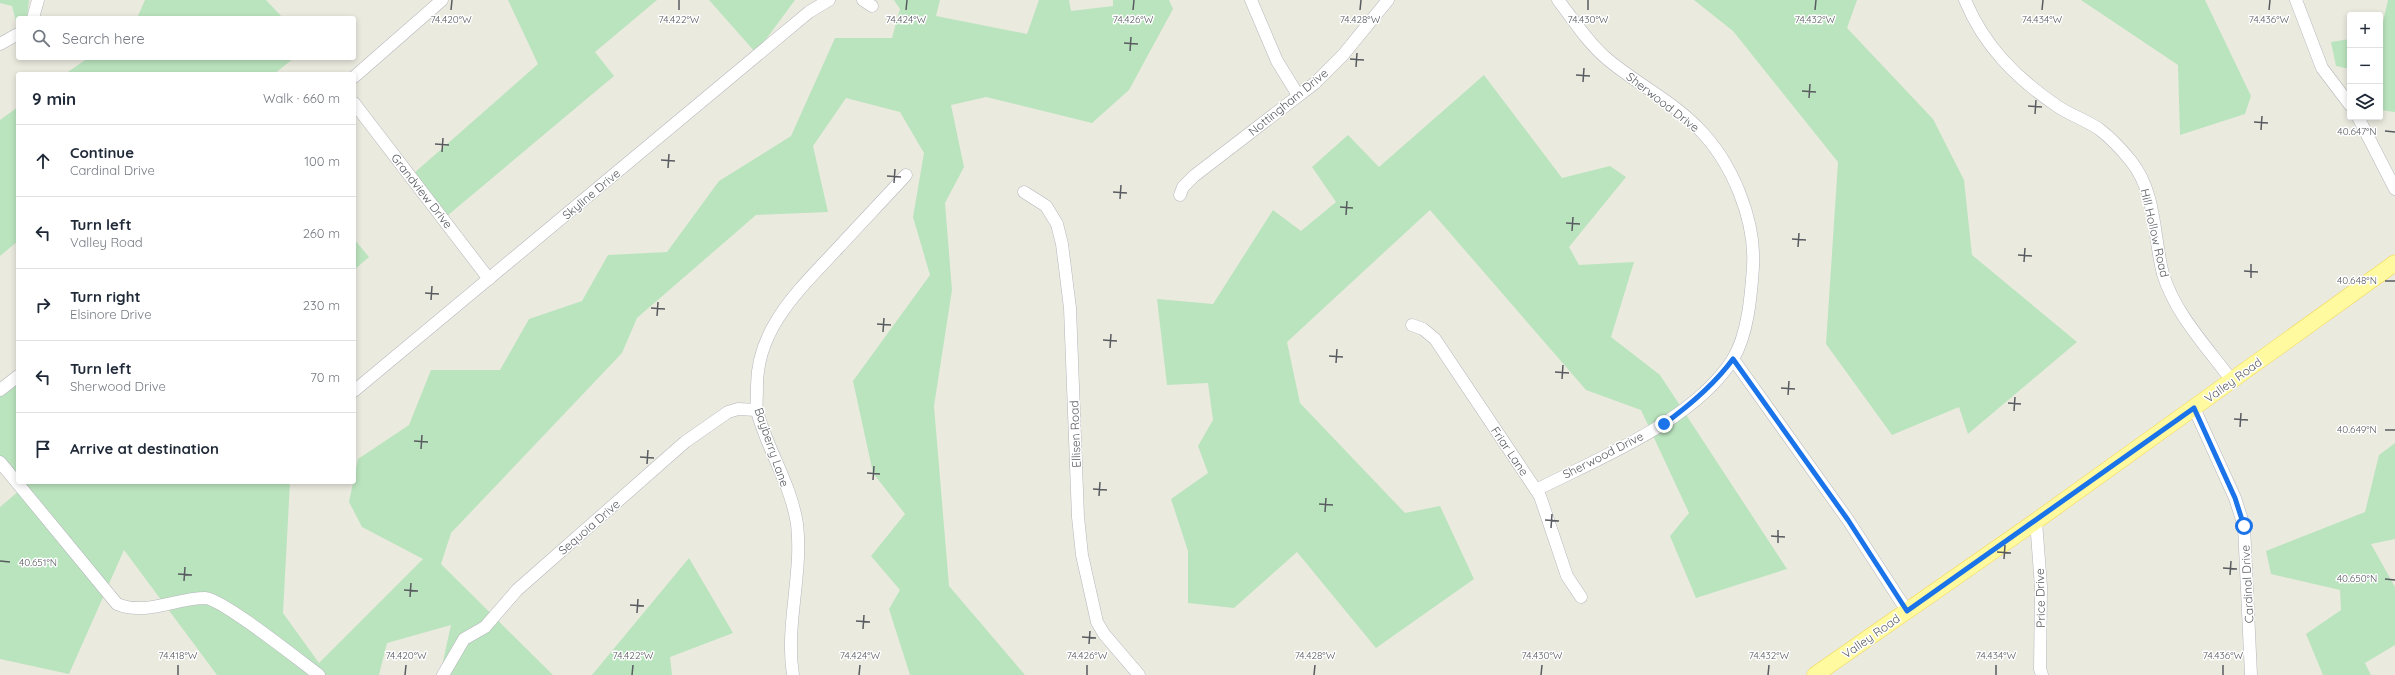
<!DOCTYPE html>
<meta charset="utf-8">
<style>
:root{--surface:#fff;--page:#f6f6f7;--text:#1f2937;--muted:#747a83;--line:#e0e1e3}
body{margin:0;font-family:Quicksand,sans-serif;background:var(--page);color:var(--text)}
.controls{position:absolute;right:12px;top:12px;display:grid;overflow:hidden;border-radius:4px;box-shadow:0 2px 6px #0003}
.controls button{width:36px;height:36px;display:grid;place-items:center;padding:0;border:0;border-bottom:1px solid var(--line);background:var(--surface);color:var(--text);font:20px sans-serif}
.stop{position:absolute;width:12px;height:12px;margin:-9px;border:3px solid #1a73e8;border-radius:50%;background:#fff}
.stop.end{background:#1a73e8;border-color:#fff;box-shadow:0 1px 4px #0008}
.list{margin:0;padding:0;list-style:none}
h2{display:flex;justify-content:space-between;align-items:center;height:52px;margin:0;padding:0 16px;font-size:17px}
h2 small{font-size:13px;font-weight:400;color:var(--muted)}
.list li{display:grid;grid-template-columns:26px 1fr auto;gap:12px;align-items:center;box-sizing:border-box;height:72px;padding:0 16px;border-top:1px solid var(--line)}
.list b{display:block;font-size:15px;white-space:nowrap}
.list p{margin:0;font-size:13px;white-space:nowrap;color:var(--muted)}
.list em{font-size:13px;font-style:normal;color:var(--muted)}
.icon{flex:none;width:22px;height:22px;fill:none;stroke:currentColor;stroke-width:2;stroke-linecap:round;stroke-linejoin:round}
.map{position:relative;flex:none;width:2395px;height:675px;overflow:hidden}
.search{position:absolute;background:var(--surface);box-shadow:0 2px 6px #0003;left:16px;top:16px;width:340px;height:44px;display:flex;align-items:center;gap:10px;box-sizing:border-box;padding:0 14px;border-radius:4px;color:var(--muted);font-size:15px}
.panel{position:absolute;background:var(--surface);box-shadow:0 2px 6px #0003;left:16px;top:72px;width:340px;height:412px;border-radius:4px}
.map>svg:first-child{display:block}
.green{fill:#bae4be}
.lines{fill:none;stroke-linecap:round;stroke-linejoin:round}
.minor-casing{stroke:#b5b6bc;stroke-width:13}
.major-casing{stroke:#f2d651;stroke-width:17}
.minor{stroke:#fff;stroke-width:12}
.major{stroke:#fffaa0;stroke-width:16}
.route{stroke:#1a73e8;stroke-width:5}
.ticks{fill:none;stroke:#585b60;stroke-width:1.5}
.labels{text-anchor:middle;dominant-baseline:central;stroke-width:3;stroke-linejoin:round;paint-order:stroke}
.street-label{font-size:12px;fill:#585b60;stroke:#fff}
.ticks-label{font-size:10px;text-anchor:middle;fill:#585b60;stroke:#fff;stroke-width:3;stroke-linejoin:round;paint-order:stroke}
</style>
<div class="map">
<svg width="2395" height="675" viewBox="0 0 2395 675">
<rect width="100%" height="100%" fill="#ebeadf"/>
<g class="green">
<path d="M0,0H29L27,18H18L17,25L12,6L0,3Z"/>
<path d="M145,0H266L283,18H137Z"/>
<path d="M508,0H657L595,52L614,76L447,216L413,174L538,64Z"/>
<path d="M709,0H795L756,53Z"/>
<path d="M894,0H940L936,16L1027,34L1039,0H1069L1071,11L1113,6V0H1169L1173,9L1129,90L1092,123L986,97L951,105L964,167L945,203L952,290L934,406L949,586L1025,675H910L889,609L900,590L871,556L905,514L873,473L853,381L930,275L913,217L924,153L900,112L846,98L813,146L828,212L756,215L637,318L622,353L451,533L441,564L553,675H440L451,625L387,643L379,675H217L124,550L69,674L0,659V507L20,490L0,458V386L18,371V482H290L283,613L319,663L423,559L362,527L349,502L358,459L409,425L431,370H500L529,319L582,301L608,255L667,252L719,181L791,136L835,38H892L900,9Z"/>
<path d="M1694,0H1857L1847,28L1933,119L1964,180L1972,255L2077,342L1968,434L1959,407L1892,435L1826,344L1838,162L1733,31Z"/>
<path d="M2081,0H2205L2251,96L2245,114L2180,135L2178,65Z"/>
<path d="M2388,0H2395V112L2380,110V35Z"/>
<path d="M2350,39V69L2336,66L2331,42Z"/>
<path d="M88,58H294L274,74H65Z"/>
<path d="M1484,75L1562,178L1610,166L1626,177L1569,247L1579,265L1634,262L1611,337L1660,375L1787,569L1696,598L1670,536L1689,513L1641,410L1586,390L1430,210L1287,342L1300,403L1405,513L1440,506L1474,579L1376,648L1297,552L1234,608L1188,603V551L1171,499L1208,473L1198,446L1213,420L1208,383L1167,385L1157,299L1213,304L1273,210L1301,231L1336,202L1312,167L1348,135L1379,167Z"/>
<path d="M18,107V241L0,256V120Z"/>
<path d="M354,239L369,257L354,270Z"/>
<path d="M2395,443V539L2371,544L2395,587V645L2365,663L2371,675H2323L2306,634L2341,610L2340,590L2271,574L2266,551L2365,512L2379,455Z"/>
<path d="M689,558L733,633L670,657L672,675H592Z"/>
</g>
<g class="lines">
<defs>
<g id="minor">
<path d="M863,0L872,6"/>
<path d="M1251,0L1277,61L1298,95"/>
<path d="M1965,0C1984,46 2016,78 2057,106C2070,115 2086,120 2099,129C2111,138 2122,150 2131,161C2157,194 2153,236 2163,274C2175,314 2208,348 2232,381"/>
<path d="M2296,0L2322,68L2350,105"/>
<path d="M33,18L38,0"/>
<path d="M0,44L18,34"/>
<path d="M354,77L442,0"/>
<path d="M354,103L489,279"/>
<path d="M2358,117L2395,189"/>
<path d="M1024,192L1046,206L1057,224L1062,244L1070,308L1078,517L1082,555L1097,622L1104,634L1139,675"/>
<path d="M1180,195L1183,187L1194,176L1315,83L1343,55L1388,0"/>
<path d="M1412,325L1423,329L1435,339L1540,496L1567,576L1581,597"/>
<path d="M1733,359L1848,520L1907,611"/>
<path d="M0,390L18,376"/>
<path d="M354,391L809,12L829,0"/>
<path d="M2194,408L2235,498L2244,526L2251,675"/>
<path d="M0,462L117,604C145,616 176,598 205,598C223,599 300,661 319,675"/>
<path d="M1536,490C1599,458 1694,421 1733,359C1748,334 1751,296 1753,267C1756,220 1732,162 1698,128C1671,100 1635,83 1606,58C1587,42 1573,19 1558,0"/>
<path d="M2036,521L2041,587L2040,669L2042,675"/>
<path d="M443,675L464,639L485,627L517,590L685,442L728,412L738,409L757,410"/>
<path d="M793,675C785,625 803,574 797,524C791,484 767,449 757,411C756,404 757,396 757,390C755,329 800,289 838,248C861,223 884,199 906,175"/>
</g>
<path id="major" d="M1815,675L2036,521L2395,263"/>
</defs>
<use href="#minor" class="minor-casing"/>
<use href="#major" class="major-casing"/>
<use href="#minor" class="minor"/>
<use href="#major" class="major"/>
</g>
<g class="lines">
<path class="route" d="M1664,424C1690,405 1714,385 1733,359L1848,520L1907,611L2194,408L2235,498L2244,526"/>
</g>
<path class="ticks" d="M451,10L452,0M679,10V0M906,10L907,0M1133,10L1134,0M1360,10L1361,0M1588,10V0M1815,10L1816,0M2042,10L2043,0M2269,10L2270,0M1124,43L1138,44M1130,51L1131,37M1350,59L1364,60M1356,67L1357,53M1576,75L1590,76M1583,82L1584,68M1802,91L1816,92M1809,98L1810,84M2028,106L2042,107M2035,114L2036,100M2254,122L2268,123M2261,130L2262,116M2385,131L2395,132M435,144L449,145M442,152L443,138M661,160L675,161M668,168L669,154M887,176L901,177M894,183L895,169M1113,192L1127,193M1120,199L1121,185M1340,207L1353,208M1346,215L1347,201M1566,223L1580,224M1572,231L1573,217M1792,239L1806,240M1798,247L1799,233M2018,255L2032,256M2024,262L2025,248M2244,271L2258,272M2251,278V264M2385,281H2395M425,293L439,294M431,300L432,286M651,308L665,309M657,316L658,302M877,324L891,325M883,332L884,318M1103,340L1117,341M1110,348L1111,334M1329,356L1343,357M1336,363L1337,349M1555,372L1569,373M1562,379L1563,365M1781,388L1795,389M1788,395L1789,381M2008,403L2021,404M2014,411L2015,397M2234,419L2248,420M2240,427L2241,413M2385,430H2395M414,441L428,442M421,449L422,435M640,457L654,458M647,464L648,450M867,473L880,474M873,480L874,466M1093,489L1107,490M1099,496L1100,482M1319,504L1333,505M1325,512L1326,498M1545,520L1559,521M1551,528L1552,514M1771,536L1785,537M1778,543V530M1997,552L2011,553M2004,559L2005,545M0,561L10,562M2223,568L2237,569M178,574L192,575M2230,575L2231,561M2385,579L2395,580M184,581L185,567M404,590L418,591M410,597L411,583M630,605L644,606M637,613L638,599M856,621L870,622M863,629L864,615M1082,637L1096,638M1089,644L1090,631M178,675V665M405,675L406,665M632,675L633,665M859,675L860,665M1087,675V665M1314,675L1315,665M1541,675L1542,665M1768,675L1769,665M1996,675V665M2223,675V665"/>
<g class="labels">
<g class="street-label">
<text transform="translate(1288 102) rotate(-39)">Nottingham Drive</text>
<text transform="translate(1663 102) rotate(38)">Sherwood Drive</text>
<text transform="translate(422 191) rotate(52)">Grandview Drive</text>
<text transform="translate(591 194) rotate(-40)">Skyline Drive</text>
<text transform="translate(2155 233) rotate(77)">Hill Hollow Road</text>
<text transform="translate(2233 380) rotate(-36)">Valley Road</text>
<text transform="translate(1075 434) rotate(-92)">Ellisen Road</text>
<text transform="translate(772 447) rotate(71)">Bayberry Lane</text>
<text transform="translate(1510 451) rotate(56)">Friar Lane</text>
<text transform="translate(1603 455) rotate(-27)">Sherwood Drive</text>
<text transform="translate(589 527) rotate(-41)">Sequoia Drive</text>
<text transform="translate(2247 584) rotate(-93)">Cardinal Drive</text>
<text transform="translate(2040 598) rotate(-91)">Price Drive</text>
<text transform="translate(1871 636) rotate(-35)">Valley Road</text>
</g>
</g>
<g class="ticks-label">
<text x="1133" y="23">74.426°W</text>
<text x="1815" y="23">74.432°W</text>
<text x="2042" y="23">74.434°W</text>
<text x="2269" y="23">74.436°W</text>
<text x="451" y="23">74.420°W</text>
<text x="679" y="23">74.422°W</text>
<text x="906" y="23">74.424°W</text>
<text x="1360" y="23">74.428°W</text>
<text x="1588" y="23">74.430°W</text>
<text x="2357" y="135">40.647°N</text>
<text x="2357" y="284">40.648°N</text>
<text x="2357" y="433">40.649°N</text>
<text x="38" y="566">40.651°N</text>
<text x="2357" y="582">40.650°N</text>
<text x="178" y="659">74.418°W</text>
<text x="406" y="659">74.420°W</text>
<text x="633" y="659">74.422°W</text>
<text x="860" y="659">74.424°W</text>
<text x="1087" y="659">74.426°W</text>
<text x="1315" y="659">74.428°W</text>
<text x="1542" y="659">74.430°W</text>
<text x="1769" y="659">74.432°W</text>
<text x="1996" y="659">74.434°W</text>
<text x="2223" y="659">74.436°W</text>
</g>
</svg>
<div class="controls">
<button>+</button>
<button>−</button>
<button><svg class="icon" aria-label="layers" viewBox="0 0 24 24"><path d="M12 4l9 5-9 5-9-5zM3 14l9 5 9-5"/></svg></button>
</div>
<div class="stop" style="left:2244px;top:526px"></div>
<div class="stop end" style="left:1664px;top:424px"></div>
<div class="search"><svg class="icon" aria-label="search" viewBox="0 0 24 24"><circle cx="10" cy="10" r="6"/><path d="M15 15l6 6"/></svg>Search here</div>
<section class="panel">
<h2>9 min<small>Walk · 660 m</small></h2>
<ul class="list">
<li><svg class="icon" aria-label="ahead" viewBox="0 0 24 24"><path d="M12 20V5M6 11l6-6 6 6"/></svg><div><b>Continue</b><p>Cardinal Drive</p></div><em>100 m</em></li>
<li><svg class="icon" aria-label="left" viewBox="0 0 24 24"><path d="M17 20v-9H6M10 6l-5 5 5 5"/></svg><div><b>Turn left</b><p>Valley Road</p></div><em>260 m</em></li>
<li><svg class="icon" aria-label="right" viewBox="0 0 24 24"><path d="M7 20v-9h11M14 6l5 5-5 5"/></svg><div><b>Turn right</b><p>Elsinore Drive</p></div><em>230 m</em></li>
<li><svg class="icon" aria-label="left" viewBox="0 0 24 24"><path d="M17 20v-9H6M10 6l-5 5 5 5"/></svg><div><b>Turn left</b><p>Sherwood Drive</p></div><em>70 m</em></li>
<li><svg class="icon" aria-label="arrive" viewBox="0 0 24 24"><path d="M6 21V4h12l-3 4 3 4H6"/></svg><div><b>Arrive at destination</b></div></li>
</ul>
</section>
</div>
